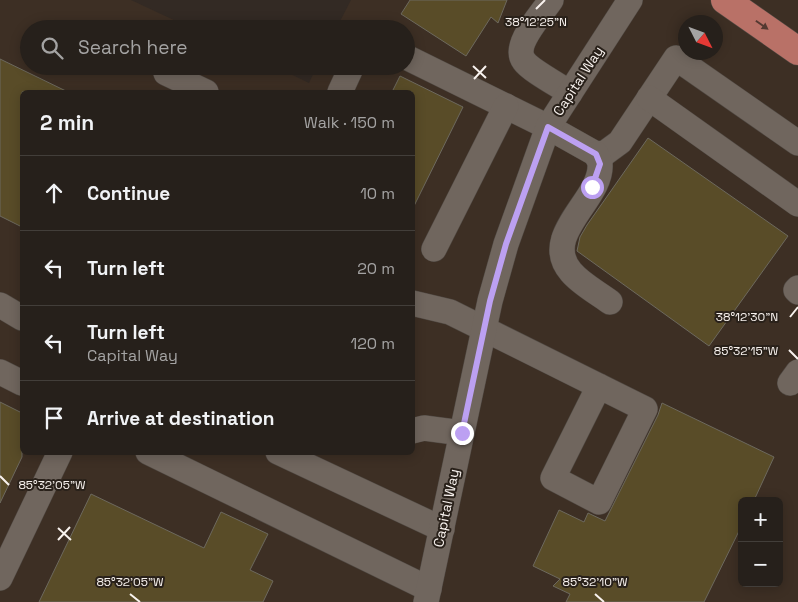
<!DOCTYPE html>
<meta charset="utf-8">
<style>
:root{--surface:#26201b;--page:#2e2824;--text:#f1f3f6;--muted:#a4a3a3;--line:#423e3a}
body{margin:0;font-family:"Space Grotesk",sans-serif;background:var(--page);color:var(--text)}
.controls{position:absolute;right:15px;bottom:15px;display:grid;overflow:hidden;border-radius:8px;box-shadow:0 2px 12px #0003}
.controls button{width:45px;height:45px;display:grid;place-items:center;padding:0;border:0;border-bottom:1px solid var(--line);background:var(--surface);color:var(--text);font:25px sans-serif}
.compass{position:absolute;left:678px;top:15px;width:45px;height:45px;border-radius:50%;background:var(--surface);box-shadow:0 2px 12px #0003;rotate:132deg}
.stop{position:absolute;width:15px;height:15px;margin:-11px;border:4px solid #bca0f2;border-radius:50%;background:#fff}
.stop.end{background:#bca0f2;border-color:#fff;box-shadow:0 1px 5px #0008}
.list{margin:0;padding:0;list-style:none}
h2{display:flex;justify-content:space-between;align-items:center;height:65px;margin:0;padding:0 20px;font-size:21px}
h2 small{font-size:16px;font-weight:400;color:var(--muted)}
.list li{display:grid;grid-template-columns:32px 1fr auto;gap:15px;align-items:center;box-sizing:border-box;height:75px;padding:0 20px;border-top:1px solid var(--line)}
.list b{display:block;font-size:19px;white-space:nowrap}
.list p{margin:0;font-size:16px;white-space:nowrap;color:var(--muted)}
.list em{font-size:16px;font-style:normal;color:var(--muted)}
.icon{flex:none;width:28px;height:28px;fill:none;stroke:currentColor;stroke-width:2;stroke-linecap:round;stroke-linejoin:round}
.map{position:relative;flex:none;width:798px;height:602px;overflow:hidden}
.search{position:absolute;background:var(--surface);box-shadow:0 2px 12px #0003;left:20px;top:20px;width:395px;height:55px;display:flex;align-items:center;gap:12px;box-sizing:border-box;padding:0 18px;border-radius:28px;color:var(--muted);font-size:19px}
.panel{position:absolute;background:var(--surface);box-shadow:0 2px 12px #0003;left:20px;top:90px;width:395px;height:365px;border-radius:8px}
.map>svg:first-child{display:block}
.built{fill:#3d2f24;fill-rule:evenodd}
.building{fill:#594c28;stroke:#6d695e}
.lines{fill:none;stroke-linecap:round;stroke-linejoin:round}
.minor-casing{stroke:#504943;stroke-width:26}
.major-casing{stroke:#504943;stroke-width:29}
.minor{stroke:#70665e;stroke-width:25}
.major{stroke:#b97167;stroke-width:28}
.oneway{fill:#543931}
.route{stroke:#bca0f2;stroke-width:6}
.ticks{fill:none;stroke:#f8f2ee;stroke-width:2}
.labels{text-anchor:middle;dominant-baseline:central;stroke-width:4;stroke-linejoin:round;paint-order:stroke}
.street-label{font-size:14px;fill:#f8f2ee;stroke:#29211a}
.ticks-label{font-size:12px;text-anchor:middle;fill:#f8f2ee;stroke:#29211a;stroke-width:4;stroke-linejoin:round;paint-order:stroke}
</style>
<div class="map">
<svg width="798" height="602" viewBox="0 0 798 602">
<rect width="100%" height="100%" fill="#332a24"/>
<path class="built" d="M0,0H131L193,29H29V66H274L309,83L317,66H406V29H336L351,0H798V602H0ZM686,22H716V52H686ZM22,92H412V452H22ZM742,501H779V583H742Z"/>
<g class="building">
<path d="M410,0H507L498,23L491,17L466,56L401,14Z"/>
<path d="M0,59L68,92H22V227L0,216Z"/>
<path d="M400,76L463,107L412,210V92H392Z"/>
<path d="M648,138L788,236L709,346L577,251L580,237L587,225Z"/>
<path d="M0,402L22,413V457L0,503Z"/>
<path d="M662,403L774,457L756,496L753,501H742V525L704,602H566L570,594L553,586L560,579L533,566L559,510L584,522L588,513L605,521L658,415Z"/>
<path d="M91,494L204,548L221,512L268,534L250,570L273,581L263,602H39Z"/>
</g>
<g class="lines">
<defs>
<g id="minor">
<path d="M551,0C542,14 512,45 524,61C530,70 560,86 570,93"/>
<path d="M406,57L548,127L596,154L605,153L620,142L676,58L798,143"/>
<path d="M166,73L206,92"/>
<path d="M340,92L352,66"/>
<path d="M649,98L798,204"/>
<path d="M596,154C597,157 600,161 600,164C603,199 539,235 571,272C581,284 598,293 610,302"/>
<path d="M434,249L506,106"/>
<path d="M798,288L796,290L798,292"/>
<path d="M412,303L450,312L645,409L599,502L553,478L599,386"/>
<path d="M0,305L22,318"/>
<path d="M0,372L22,383"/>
<path d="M790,383L798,372"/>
<path d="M412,431L424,428L462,433"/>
<path d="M148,452L429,589"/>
<path d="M278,452L442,529"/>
<path d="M0,578L60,452"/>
<path d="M426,602L490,301L506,244L548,127L630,0"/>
</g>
<path id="major" d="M725,0L798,51"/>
</defs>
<use href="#minor" class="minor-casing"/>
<use href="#major" class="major-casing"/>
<use href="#minor" class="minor"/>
<use href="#major" class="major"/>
</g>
<defs><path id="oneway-solid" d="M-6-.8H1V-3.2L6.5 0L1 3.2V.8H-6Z" transform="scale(1.25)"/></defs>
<use class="oneway" href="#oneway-solid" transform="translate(762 25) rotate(35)"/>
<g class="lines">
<path class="route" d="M462,433L490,301L506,244L548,127L596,154L600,164L592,187"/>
</g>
<path class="ticks" d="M536,9L545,0M473,66L486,78M474,79L486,66M790,317L798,307M789,350L798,359M0,476L9,485M58,528L71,540M58,540L70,527M130,594L140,602M595,594L604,602"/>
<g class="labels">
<g class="street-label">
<text transform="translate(578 81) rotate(-57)">Capital Way</text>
<text transform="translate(446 508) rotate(-78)">Capital Way</text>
</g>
</g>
<g class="ticks-label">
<text x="536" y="26">38°12'25"N</text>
<text x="747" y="321">38°12'30"N</text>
<text x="746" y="355">85°32'15"W</text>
<text x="52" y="489">85°32'05"W</text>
<text x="130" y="586">85°32'05"W</text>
<text x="595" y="586">85°32'10"W</text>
</g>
</svg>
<div class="controls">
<button>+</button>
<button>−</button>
</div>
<svg class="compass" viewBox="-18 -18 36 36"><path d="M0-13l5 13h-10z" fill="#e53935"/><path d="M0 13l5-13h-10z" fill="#a4a3a3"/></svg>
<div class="stop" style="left:592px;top:187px"></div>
<div class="stop end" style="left:462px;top:433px"></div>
<div class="search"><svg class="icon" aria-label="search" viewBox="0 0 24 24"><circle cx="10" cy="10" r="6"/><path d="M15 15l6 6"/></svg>Search here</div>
<section class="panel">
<h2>2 min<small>Walk · 150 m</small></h2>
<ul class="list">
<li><svg class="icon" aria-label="ahead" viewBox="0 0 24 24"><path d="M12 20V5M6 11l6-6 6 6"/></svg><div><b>Continue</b></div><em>10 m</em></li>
<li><svg class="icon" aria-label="left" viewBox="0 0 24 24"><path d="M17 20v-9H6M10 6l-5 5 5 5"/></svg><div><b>Turn left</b></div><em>20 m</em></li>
<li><svg class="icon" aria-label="left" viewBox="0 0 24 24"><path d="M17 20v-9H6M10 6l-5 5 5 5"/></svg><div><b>Turn left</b><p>Capital Way</p></div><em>120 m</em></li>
<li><svg class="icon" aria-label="arrive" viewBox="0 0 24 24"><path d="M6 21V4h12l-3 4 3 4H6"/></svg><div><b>Arrive at destination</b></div></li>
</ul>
</section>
</div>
